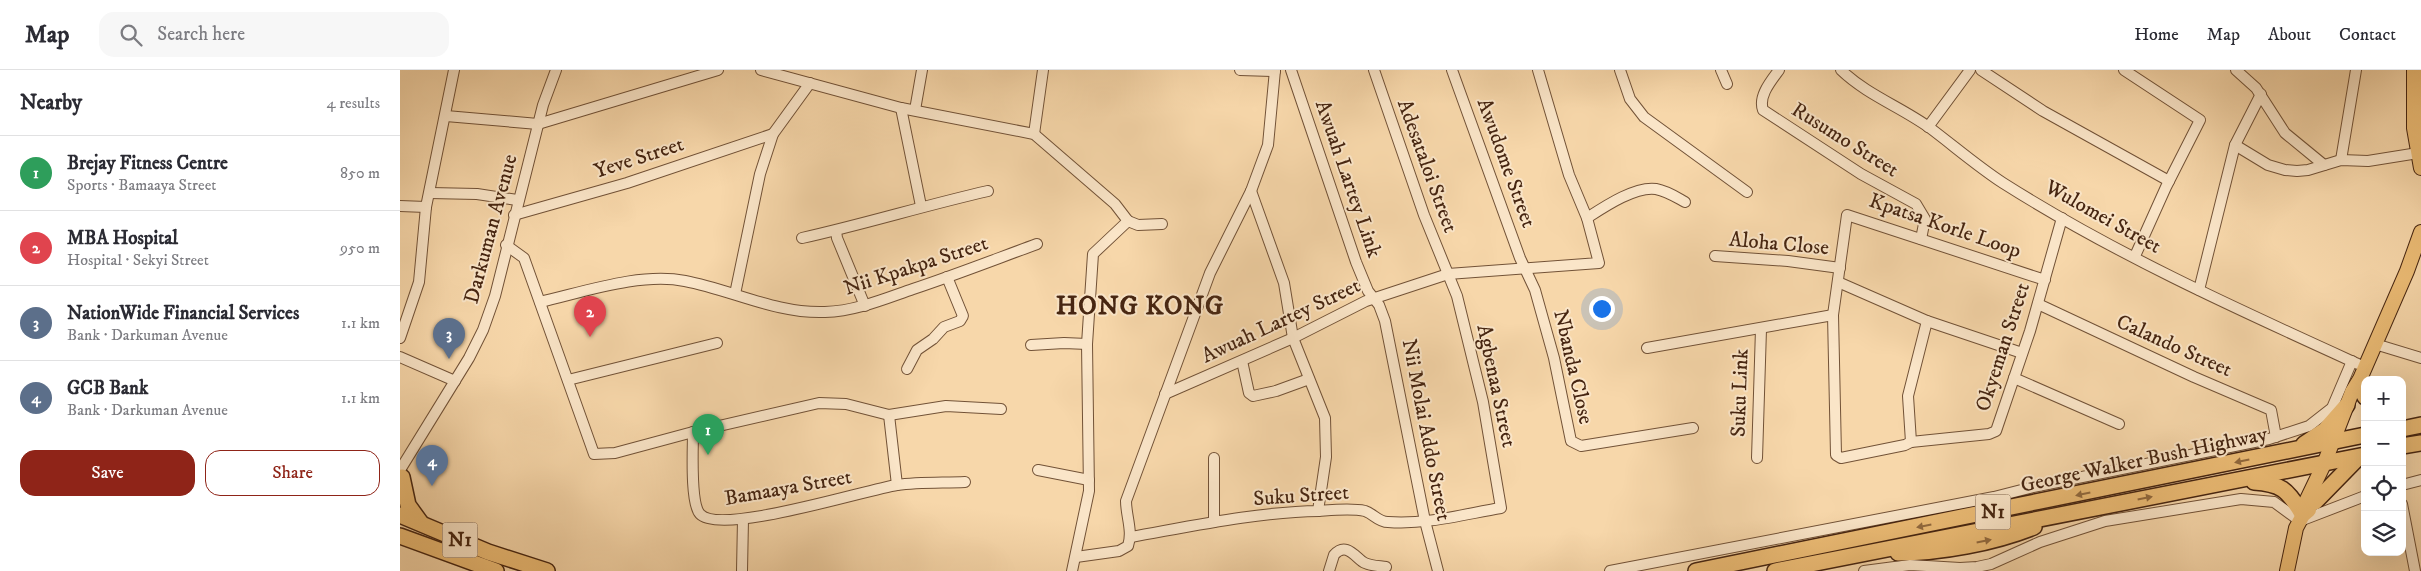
<!DOCTYPE html>
<meta charset="utf-8">
<style>
:root{--surface:#fff;--page:#f7f7f7;--text:#2b2b33;--muted:#7c7c81;--line:#e1e1e2;--accent:#8f2418}
body{margin:0;font-family:"IM FELL DW Pica",serif;background:var(--page);color:var(--text)}
.controls{position:absolute;right:15px;bottom:15px;display:grid;overflow:hidden;border-radius:10px;box-shadow:0 5px 20px #0002}
.controls button{width:45px;height:45px;display:grid;place-items:center;padding:0;border:0;border-bottom:1px solid var(--line);background:var(--surface);color:var(--text);font:25px sans-serif}
.you{position:absolute;left:1201px;top:238px;width:18px;height:18px;margin:-12px;border:4px solid #fff;border-radius:50%;background:#1a73e8;box-shadow:0 0 0 8px #1a73e833}
.badge{display:grid;place-items:center;width:32px;height:32px;border-radius:50%;background:var(--accent);color:#fff;font-size:16px;font-weight:700}
.pin{position:absolute;translate:-50% -41px;filter:drop-shadow(0 1px 2px #0008)}
.pin::after{content:'';position:absolute;top:26px;width:18px;height:15px;background:inherit;clip-path:polygon(0 0,100% 0,50% 100%)}
.list{margin:0;padding:0;list-style:none}
h2{display:flex;justify-content:space-between;align-items:center;height:65px;margin:0;padding:0 20px;font-size:21px}
h2 small{font-size:16px;font-weight:400;color:var(--muted)}
.list li{display:grid;grid-template-columns:32px 1fr auto;gap:15px;align-items:center;box-sizing:border-box;height:75px;padding:0 20px;border-top:1px solid var(--line)}
.list b{display:block;font-size:19px;white-space:nowrap}
.list p{margin:0;font-size:16px;white-space:nowrap;color:var(--muted)}
.list em{font-size:16px;font-style:normal;color:var(--muted)}
.actions{display:flex;gap:10px;padding:15px 20px}
.actions a{flex:1;padding:11px 0;border:1px solid var(--accent);border-radius:15px;text-align:center;font-size:18px;color:var(--accent)}
.actions .main{background:var(--accent);color:#fff}
.icon{flex:none;width:28px;height:28px;fill:none;stroke:currentColor;stroke-width:2;stroke-linecap:round;stroke-linejoin:round}
.map{position:relative;flex:none;width:2021px;height:501px;overflow:hidden}
header{display:flex;align-items:center;gap:30px;box-sizing:border-box;height:70px;padding:0 25px;background:var(--surface);border-bottom:1px solid var(--line)}
header strong{font-size:24px}
nav{display:flex;gap:28px;margin-inline-start:auto;font-size:18px}
.search{width:350px;height:45px;background:var(--page);display:flex;align-items:center;gap:12px;box-sizing:border-box;padding:0 18px;border-radius:15px;color:var(--muted);font-size:19px}
main{display:flex}
aside{flex:1;background:var(--surface)}
.map>svg:first-child{display:block}
.lines{fill:none;stroke-linecap:round;stroke-linejoin:round}
.minor-casing{stroke:#725237;stroke-width:12}
.major-casing{stroke:#462511;stroke-width:16}
.highway-casing{stroke:#462511;stroke-width:18}
.minor{stroke:#fae5c8;stroke-width:10}
.major{stroke:#ecbc75;stroke-width:14}
.highway{stroke:#ecbc75;stroke-width:15}
.oneway{fill:#91693e}
.labels{text-anchor:middle;dominant-baseline:central;stroke-width:4;stroke-linejoin:round;paint-order:stroke}
.shield{fill:#fae5c8;stroke:#7c5f48;stroke-width:1}
.shield-label{font-size:20px;font-weight:bold;fill:#462511}
.street-label{font-size:21px;fill:#462511;stroke:#fae5c8}
.district-label{font-size:26px;font-weight:bold;letter-spacing:1px;fill:#462511;stroke:#fae5c8}
</style>
<header>
<strong>Map</strong>
<div class="search"><svg class="icon" aria-label="search" viewBox="0 0 24 24"><circle cx="10" cy="10" r="6"/><path d="M15 15l6 6"/></svg>Search here</div>
<nav><a>Home</a><a>Map</a><a>About</a><a>Contact</a></nav>
</header>
<main>
<aside>
<h2>Nearby<small>4 results</small></h2>
<ul class="list">
<li><span class="badge" style="background:#2e9e5b">1</span><div><b>Brejay Fitness Centre</b><p>Sports · Bamaaya Street</p></div><em>850 m</em></li>
<li><span class="badge" style="background:#e0444e">2</span><div><b>MBA Hospital</b><p>Hospital · Sekyi Street</p></div><em>950 m</em></li>
<li><span class="badge" style="background:#5c6f8a">3</span><div><b>NationWide Financial Services</b><p>Bank · Darkuman Avenue</p></div><em>1.1 km</em></li>
<li><span class="badge" style="background:#5c6f8a">4</span><div><b>GCB Bank</b><p>Bank · Darkuman Avenue</p></div><em>1.1 km</em></li>
</ul>
<div class="actions"><a class="main">Save</a><a>Share</a></div>
</aside>
<div class="map">
<svg width="2021" height="501" viewBox="0 0 2021 501">
<rect width="100%" height="100%" fill="#f7d7aa"/>
<filter id="stains"><feTurbulence type="fractalNoise" baseFrequency=".004" numOctaves="4"/><feColorMatrix values="0 0 0 0 .2 0 0 0 0 .09 0 0 0 0 .02 0 0 0 .5 -.17"/></filter>
<radialGradient id="worn" r=".72"><stop offset=".6" stop-color="#630" stop-opacity="0"/><stop offset="1" stop-color="#630" stop-opacity=".3"/></radialGradient>
<g class="lines">
<defs>
<g id="minor">
<path d="M361,0L501,38L634,64L715,134L728,151"/>
<path d="M840,0L875,1"/>
<path d="M891,0L956,192L968,221L979,235L985,251L1025,451L1038,501"/>
<path d="M1052,0L1120,188L1135,220L1154,288L1171,371L1181,376L1293,358"/>
<path d="M1220,0L1230,29L1244,47L1347,122"/>
<path d="M1321,0L1327,14"/>
<path d="M1379,0C1371,11 1358,26 1363,40L1461,104L1516,134L1525,149L1521,169"/>
<path d="M1441,0C1467,25 1501,37 1530,58C1554,76 1577,96 1603,113C1715,184 1837,239 1958,294"/>
<path d="M1581,0L1643,41L1769,111"/>
<path d="M1724,0L1800,50L1766,117L1735,186"/>
<path d="M1836,0L1856,18L1885,63L1924,95"/>
<path d="M501,38L521,136"/>
<path d="M515,40L522,0"/>
<path d="M46,46L138,54L318,0"/>
<path d="M1528,57L1570,0"/>
<path d="M634,64L643,0"/>
<path d="M1835,75L1868,95L1885,100L1897,101L1908,100L1941,90L1968,91L2018,83"/>
<path d="M1941,90L1956,0"/>
<path d="M851,121L884,213L893,268L925,348L926,387L918,441"/>
<path d="M30,123L77,124L117,130"/>
<path d="M0,136L26,137"/>
<path d="M114,145L227,113L373,64"/>
<path d="M1187,148C1204,137 1235,116 1256,119C1267,121 1276,127 1285,132"/>
<path d="M728,151L738,155L762,154"/>
<path d="M436,161L437,168L465,236"/>
<path d="M402,168C465,154 526,135 588,121"/>
<path d="M106,175L124,188L194,384L215,383L293,362L419,333L446,334L489,345L546,336L601,339"/>
<path d="M1315,186L1388,191L1440,198"/>
<path d="M1645,210L1447,145L1433,245L1436,385L1441,388L1505,375L1511,372L1589,364L1596,361L1630,261L1662,148"/>
<path d="M1438,212L1527,251L1622,283"/>
<path d="M1799,220L1835,75L1861,24"/>
<path d="M335,224L360,104L373,64L410,13"/>
<path d="M140,232C184,222 241,202 285,211C332,220 377,244 425,242C456,241 484,229 513,219C555,205 596,189 637,174"/>
<path d="M1638,234L1794,307L1871,340L1876,367"/>
<path d="M0,268L19,212L26,137L54,0"/>
<path d="M1975,274L2021,288"/>
<path d="M631,275L664,273L687,274"/>
<path d="M1247,278L1433,245"/>
<path d="M0,287L55,311"/>
<path d="M842,291L849,323L853,326L876,321L909,309"/>
<path d="M507,299L517,280L533,269L544,257L560,251L563,246L547,207"/>
<path d="M1614,308L1719,354"/>
<path d="M168,310L317,273"/>
<path d="M765,324L893,268L966,231L1048,204L1199,193L1187,148L1169,105L1138,0"/>
<path d="M489,345L497,415"/>
<path d="M293,362C293,378 290,433 300,444C320,466 465,420 497,415C519,412 543,413 565,412"/>
<path d="M1511,372L1508,326L1527,251"/>
<path d="M814,388V452"/>
<path d="M1357,388L1361,259"/>
<path d="M0,400L69,288L83,260L95,226L143,35L156,0"/>
<path d="M638,400L689,410"/>
<path d="M2002,415L2021,410"/>
<path d="M2002,434L2015,501"/>
<path d="M731,467C793,456 856,442 919,441C933,440 951,438 965,441C974,444 978,452 988,452C1026,455 1065,444 1101,438L1083,332L1057,226L1024,145L974,0"/>
<path d="M676,487L719,481L728,476C733,461 726,446 726,431L810,203L851,121L868,75L875,0"/>
<path d="M342,501L343,449"/>
<path d="M672,501L689,421L687,274L693,184L728,151"/>
<path d="M929,501L934,485C947,470 957,490 965,493C971,496 980,496 986,497"/>
<path d="M1210,501L1594,427L1633,417L1869,369L1909,356L1932,338L1952,291"/>
<path d="M1464,501L1510,495L1560,498L1577,497L1591,494L1640,472L1705,451L1841,429L1874,432L1900,451L1965,426"/>
</g>
<g id="major">
<path d="M2014,0V58L2021,98"/>
<path d="M1903,445L1901,442L1924,394L1952,322L1960,309L2007,201L2021,162"/>
<path d="M1887,501L1896,458L1903,445L1909,440"/>
</g>
<g id="highway">
<path d="M1959,316L1965,327"/>
<path d="M2002,359L2021,355"/>
<path d="M1904,374L1925,360L1947,335"/>
<path d="M2002,376L2021,373"/>
<path d="M2,407L8,435L21,453"/>
<path d="M1854,412C1881,414 1887,419 1901,442"/>
<path d="M1915,432L1959,387"/>
<path d="M0,445L88,482L147,501"/>
<path d="M0,466L96,501"/>
<path d="M1498,483C1541,483 1594,473 1634,457"/>
<path d="M1296,501L1965,365"/>
<path d="M1375,501L1965,385"/>
</g>
</defs>
<use href="#minor" class="minor-casing"/>
<use href="#major" class="major-casing"/>
<use href="#highway" class="highway-casing"/>
<use href="#minor" class="minor"/>
<use href="#major" class="major"/>
<use href="#highway" class="highway"/>
</g>
<defs><path id="oneway-solid" d="M-6-.8H1V-3.2L6.5 0L1 3.2V.8H-6Z" transform="scale(1.25)"/></defs>
<g class="oneway">
<use href="#oneway-solid" transform="translate(1842 391) rotate(168)"/>
<use href="#oneway-solid" transform="translate(1683 424) rotate(168)"/>
<use href="#oneway-solid" transform="translate(1745 428) rotate(-11)"/>
<use href="#oneway-solid" transform="translate(1524 456) rotate(169)"/>
<use href="#oneway-solid" transform="translate(1584 471) rotate(-11)"/>
</g>
<g class="labels">
<g class="shield">
<rect x="1575.5" y="424.5" width="35" height="35" rx="4"/>
<rect x="42.5" y="452.5" width="35" height="35" rx="4"/>
</g>
<g class="shield-label">
<text x="1593" y="442">N1</text>
<text x="60" y="470">N1</text>
</g>
<g class="street-label">
<text transform="translate(1445 70) rotate(32)">Rusumo Street</text>
<text transform="translate(239 88) rotate(-18)">Yeve Street</text>
<text transform="translate(1106 93) rotate(70)">Awudome Street</text>
<text transform="translate(1027 96) rotate(70)">Adesataloi Street</text>
<text transform="translate(948 109) rotate(71)">Awuah Lartey Link</text>
<text transform="translate(1703 147) rotate(29)">Wulomei Street</text>
<text transform="translate(1545 156) rotate(19)">Kpatsa Korle Loop</text>
<text transform="translate(91 159) rotate(-75)">Darkuman Avenue</text>
<text transform="translate(1379 174) rotate(5)">Aloha Close</text>
<text transform="translate(516 196) rotate(-18)">Nii Kpakpa Street</text>
<text transform="translate(881 251) rotate(-25)">Awuah Lartey Street</text>
<text transform="translate(1774 276) rotate(24)">Calando Street</text>
<text transform="translate(1603 277) rotate(-72)">Okyeman Street</text>
<text transform="translate(1173 297) rotate(77)">Nbanda Close</text>
<text transform="translate(1096 316) rotate(78)">Agbenaa Street</text>
<text transform="translate(1340 323) rotate(-88)">Suku Link</text>
<text transform="translate(1026 360) rotate(79)">Nii Molai Addo Street</text>
<text transform="translate(1744 390) rotate(-12)">George Walker Bush Highway</text>
<text transform="translate(388 418) rotate(-10)">Bamaaya Street</text>
<text transform="translate(901 426) rotate(-4)">Suku Street</text>
</g>
<g class="district-label">
<text x="740" y="236">HONG KONG</text>
</g>
</g>
<rect width="100%" height="100%" filter="url(#stains)"/>
<rect width="100%" height="100%" fill="url(#worn)"/>
</svg>
<div class="controls">
<button>+</button>
<button>−</button>
<button><svg class="icon" aria-label="locate" viewBox="0 0 24 24"><circle cx="12" cy="12" r="6"/><path d="M12 2v4M12 18v4M2 12h4M18 12h4"/></svg></button>
<button><svg class="icon" aria-label="layers" viewBox="0 0 24 24"><path d="M12 4l9 5-9 5-9-5zM3 14l9 5 9-5"/></svg></button>
</div>
<div class="you"></div>
<div class="pin badge" style="left:308px;top:385px;background:#2e9e5b">1</div>
<div class="pin badge" style="left:190px;top:267px;background:#e0444e">2</div>
<div class="pin badge" style="left:49px;top:289px;background:#5c6f8a">3</div>
<div class="pin badge" style="left:32px;top:416px;background:#5c6f8a">4</div>
</div>
</main>
